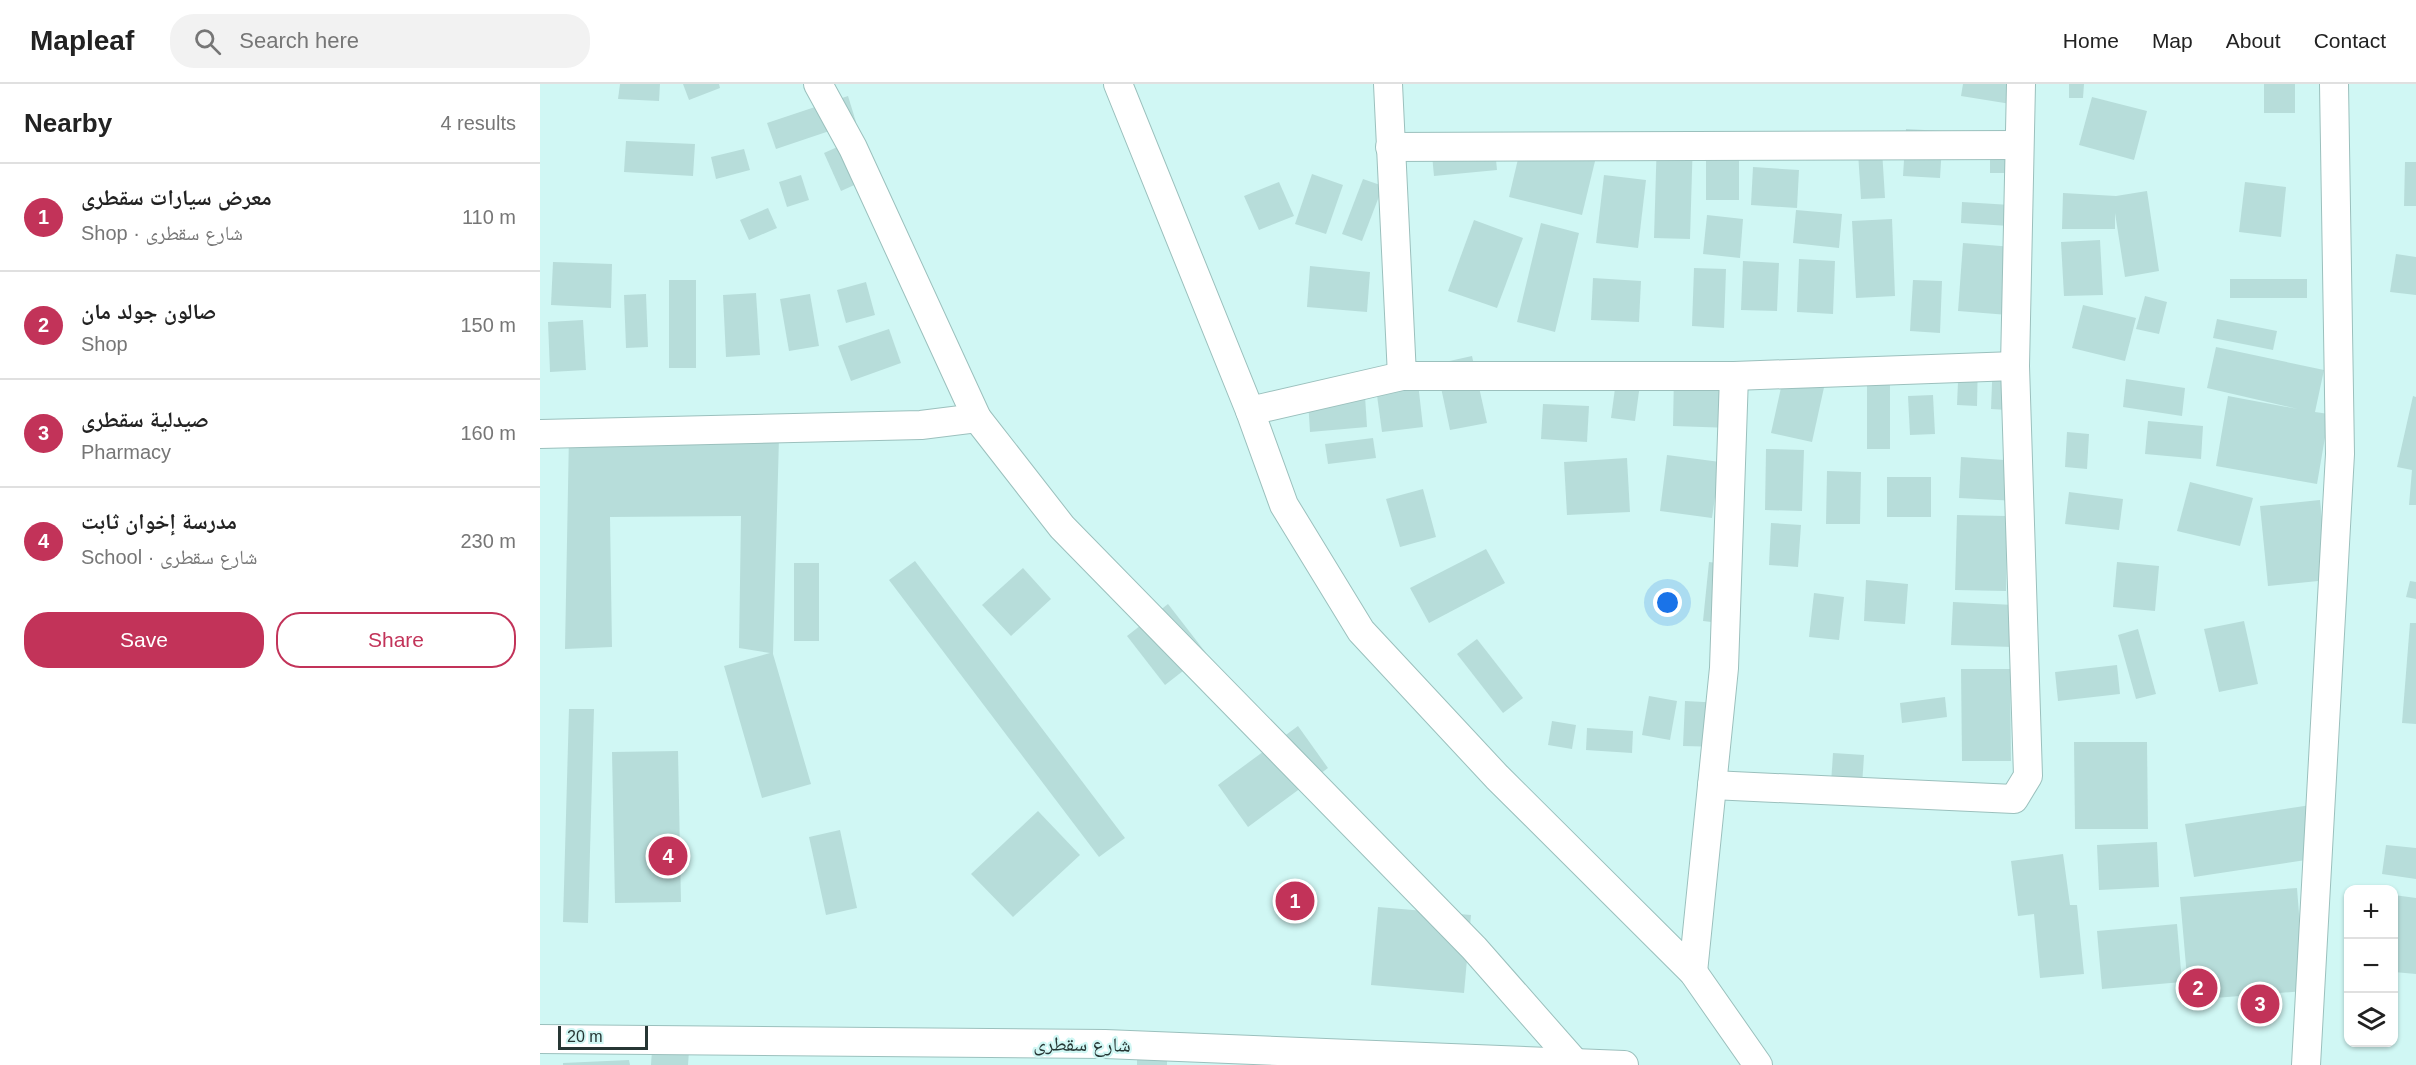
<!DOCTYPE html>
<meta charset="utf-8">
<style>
:root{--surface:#fff;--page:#f2f2f2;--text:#222;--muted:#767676;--line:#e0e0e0;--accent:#c23359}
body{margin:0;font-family:Arial,"Noto Naskh Arabic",sans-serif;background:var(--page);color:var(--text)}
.controls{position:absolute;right:18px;bottom:18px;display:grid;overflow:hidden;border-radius:12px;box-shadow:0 2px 4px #0004}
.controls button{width:54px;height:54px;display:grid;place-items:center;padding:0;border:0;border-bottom:2px solid var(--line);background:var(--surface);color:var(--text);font:30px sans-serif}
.scale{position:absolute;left:18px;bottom:15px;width:90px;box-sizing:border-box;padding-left:6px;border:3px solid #263634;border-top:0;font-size:16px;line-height:21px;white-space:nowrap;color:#263634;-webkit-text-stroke:4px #d0f7f4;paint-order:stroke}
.you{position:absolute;left:1128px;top:519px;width:21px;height:21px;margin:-15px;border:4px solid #fff;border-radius:50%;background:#1a73e8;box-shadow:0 0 0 9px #1a73e833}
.badge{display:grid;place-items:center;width:39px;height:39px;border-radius:50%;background:var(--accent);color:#fff;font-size:20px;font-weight:700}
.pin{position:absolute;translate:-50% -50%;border:3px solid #fff;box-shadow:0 2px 6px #0006}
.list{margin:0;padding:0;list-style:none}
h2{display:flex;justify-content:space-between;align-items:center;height:78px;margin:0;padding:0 24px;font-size:26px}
h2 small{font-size:20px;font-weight:400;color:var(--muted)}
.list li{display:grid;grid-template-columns:39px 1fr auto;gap:18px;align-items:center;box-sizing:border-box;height:108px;padding:0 24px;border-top:2px solid var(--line)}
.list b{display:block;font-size:22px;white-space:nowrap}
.list p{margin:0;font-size:20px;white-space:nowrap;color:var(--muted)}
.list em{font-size:20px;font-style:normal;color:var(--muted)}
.actions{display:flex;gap:12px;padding:18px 24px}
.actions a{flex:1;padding:14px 0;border:2px solid var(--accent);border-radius:24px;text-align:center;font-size:21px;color:var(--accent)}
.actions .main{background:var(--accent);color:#fff}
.icon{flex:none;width:33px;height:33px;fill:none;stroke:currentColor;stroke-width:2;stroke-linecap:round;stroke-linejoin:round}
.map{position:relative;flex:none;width:1876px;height:981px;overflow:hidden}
header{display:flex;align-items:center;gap:36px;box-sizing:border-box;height:84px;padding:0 30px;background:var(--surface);border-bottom:2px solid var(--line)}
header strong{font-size:28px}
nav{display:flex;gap:33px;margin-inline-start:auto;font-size:21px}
.search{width:420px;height:54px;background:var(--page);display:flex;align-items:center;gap:15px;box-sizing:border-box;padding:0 21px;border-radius:24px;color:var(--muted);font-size:22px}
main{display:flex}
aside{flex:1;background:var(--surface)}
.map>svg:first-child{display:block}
.building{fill:#b7ddda}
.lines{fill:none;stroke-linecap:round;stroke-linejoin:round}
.minor-casing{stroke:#9bc0bd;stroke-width:30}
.minor{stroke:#fff;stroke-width:28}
.labels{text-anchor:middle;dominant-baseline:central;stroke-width:4.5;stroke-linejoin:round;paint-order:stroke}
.street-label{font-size:20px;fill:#263634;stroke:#d0f7f4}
</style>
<header>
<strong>Mapleaf</strong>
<div class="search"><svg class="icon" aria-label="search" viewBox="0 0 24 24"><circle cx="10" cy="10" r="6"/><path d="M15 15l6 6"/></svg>Search here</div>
<nav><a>Home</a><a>Map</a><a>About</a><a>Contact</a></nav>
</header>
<main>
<aside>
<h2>Nearby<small>4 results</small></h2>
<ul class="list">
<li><span class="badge">1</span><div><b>معرض سيارات سقطرى</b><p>Shop · شارع سقطرى</p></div><em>110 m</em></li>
<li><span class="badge">2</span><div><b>صالون جولد مان</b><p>Shop</p></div><em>150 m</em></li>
<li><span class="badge">3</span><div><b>صيدلية سقطرى</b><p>Pharmacy</p></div><em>160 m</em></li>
<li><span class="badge">4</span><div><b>مدرسة إخوان ثابت</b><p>School · شارع سقطرى</p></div><em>230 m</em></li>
</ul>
<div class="actions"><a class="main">Save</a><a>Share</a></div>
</aside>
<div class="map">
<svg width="1876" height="981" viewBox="0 0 1876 981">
<rect width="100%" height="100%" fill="#d0f7f4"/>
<g class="building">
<path d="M80,0H120L119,17L78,15Z"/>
<path d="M143,0H179L180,4L149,16Z"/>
<path d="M1423,0H1480L1477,21L1421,12Z"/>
<path d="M1529,0H1544L1543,14H1529Z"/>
<rect x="1724" y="0" width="31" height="29"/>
<path d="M308,12L316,38L236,65L227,39Z"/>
<path d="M1552,13L1607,27L1594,76L1539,61Z"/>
<path d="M1366,45L1403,47L1400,94L1363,92Z"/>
<rect x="1166" y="51" width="33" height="65"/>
<path d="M1117,53L1153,54L1150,155L1114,154Z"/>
<path d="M983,54L1056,73L1042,131L969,113Z"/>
<path d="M86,57L155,60L153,92L84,88Z"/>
<path d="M304,60L321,98L301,107L284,69Z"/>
<rect x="1450" y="60" width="24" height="29"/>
<path d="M204,65L210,86L176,95L171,73Z"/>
<path d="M955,65L957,86L894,92L892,71Z"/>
<path d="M1342,66L1345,114L1321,115L1318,68Z"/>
<path d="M1865,78H1876V122H1864Z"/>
<path d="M1213,83L1259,86L1257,124L1211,121Z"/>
<path d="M772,90L803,101L786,150L755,140Z"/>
<path d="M261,91L269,116L247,123L239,98Z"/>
<path d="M1064,91L1106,96L1098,164L1056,159Z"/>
<path d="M823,95L843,102L822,157L802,150Z"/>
<path d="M739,98L754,132L719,146L704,112Z"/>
<path d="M1705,98L1746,103L1741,153L1699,148Z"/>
<path d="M1607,107L1619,187L1585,193L1575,129V145H1522L1523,109L1576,112Z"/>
<path d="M1422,118L1487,122L1486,143L1421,139Z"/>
<path d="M228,124L237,144L209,156L200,136Z"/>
<path d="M1256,126L1302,130L1299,164L1253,159Z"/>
<path d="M1167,131L1203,135L1200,174L1163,170Z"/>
<path d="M1352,135L1355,212L1316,214L1312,137Z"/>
<path d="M934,136L983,154L957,224L908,207Z"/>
<path d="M1001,139L1039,149L1015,248L977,238Z"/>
<path d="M1560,156L1563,211L1524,212L1521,158Z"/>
<path d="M1423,159L1486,164L1481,232L1418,227Z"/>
<path d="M1856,170L1876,173V211L1850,208Z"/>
<path d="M1259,175L1295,177L1293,230L1257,228Z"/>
<path d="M1203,177L1239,179L1237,227L1201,226Z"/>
<path d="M13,178L72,180L71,224L11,221Z"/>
<path d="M770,182L830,188L827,228L767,223Z"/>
<path d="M1154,184L1186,185L1184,244L1152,242Z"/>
<path d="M1053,194L1101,197L1099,238L1051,236Z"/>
<rect x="1690" y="195" width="77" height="19"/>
<rect x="129" y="196" width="27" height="88"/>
<path d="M1373,196L1402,197L1400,249L1370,247Z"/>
<path d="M326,198L335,231L306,239L297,206Z"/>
<path d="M216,209L220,271L186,273L183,211Z"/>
<path d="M106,210L108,263L86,264L84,211Z"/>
<path d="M270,210L279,262L249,267L240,215Z"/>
<path d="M1605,212L1627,218L1619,250L1596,245Z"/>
<path d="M1543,221L1596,234L1585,277L1532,264Z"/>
<path d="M1677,235L1737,247L1733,266L1673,254Z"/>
<path d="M43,236L46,286L10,288L8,238Z"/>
<path d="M349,245L361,279L311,297L298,262Z"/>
<path d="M1676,263L1784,286L1775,328L1789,330L1777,400L1676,382L1688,312L1758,325L1667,304Z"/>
<path d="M932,272L947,339L910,346L896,280Z"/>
<path d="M1419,274H1438L1437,322L1417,321Z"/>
<path d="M1453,275H1469L1468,326L1451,325Z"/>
<path d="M1134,290L1193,292L1192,344L1133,342Z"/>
<path d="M1244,290L1285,299L1272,358L1231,349Z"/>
<path d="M1327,293L1350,294V365H1327Z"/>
<path d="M1586,295L1645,304L1642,332L1583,323Z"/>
<path d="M1076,297L1100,300L1095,337L1071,334Z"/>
<path d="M878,299L883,343L842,348L836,304Z"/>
<path d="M1393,311L1395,350L1370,351L1368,312Z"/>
<path d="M825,312L827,343L770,348L768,316Z"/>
<path d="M1873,312L1876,313V421H1869L1872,386L1857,383Z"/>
<path d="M1003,320L1049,322L1047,358L1001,355Z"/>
<path d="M1608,337L1663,342L1661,375L1605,370Z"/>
<path d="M1527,348L1549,350L1547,385L1525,383Z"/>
<path d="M29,350L239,354L233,570L271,700L222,714L184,582L230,569L199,564L201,432L70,433L72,563L25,565Z"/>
<path d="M833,354L836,374L788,380L785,360Z"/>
<path d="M1226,365L1264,366L1262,427L1225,426Z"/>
<path d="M1127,371L1180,378L1172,434L1120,427Z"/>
<path d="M1421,373L1479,377L1477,417L1419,414Z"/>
<path d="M1087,374L1090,428L1027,431L1024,378Z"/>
<path d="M1287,387L1321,388L1320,440H1286Z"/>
<rect x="1347" y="393" width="44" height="40"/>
<path d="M1650,398L1713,414L1700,462L1637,447Z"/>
<path d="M883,405L896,453L860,463L846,415Z"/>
<path d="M1529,408L1583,415L1579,446L1525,440Z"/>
<path d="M1780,416L1788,496L1728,502L1720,422Z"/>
<path d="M1417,431L1467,432L1466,507L1415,506Z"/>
<path d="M1231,439L1261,441L1258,483L1229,481Z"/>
<path d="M946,465L965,499L889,539L870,504Z"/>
<path d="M375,477L585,754L559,773L349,496Z"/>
<path d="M1169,478L1186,480L1180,539L1163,537Z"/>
<path d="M1577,478L1619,482L1615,527L1573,523Z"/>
<rect x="254" y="479" width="25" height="78"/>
<path d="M483,484L511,515L471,552L442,521Z"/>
<path d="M1326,496L1368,500L1365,540L1324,537Z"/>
<path d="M1870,497L1876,498V515L1866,513Z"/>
<path d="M1274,509L1304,513L1299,556L1269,553Z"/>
<path d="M1413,518L1474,521L1472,563L1411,561Z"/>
<path d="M628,520L666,569L625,601L587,552Z"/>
<path d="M1704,537L1718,600L1679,608L1664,545Z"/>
<path d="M1870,539H1876V640L1862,639Z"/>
<path d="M1598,545L1616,610L1596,615L1578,551Z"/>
<path d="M937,555L983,614L963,629L917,570Z"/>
<path d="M1577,581L1580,610L1518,617L1515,588Z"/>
<path d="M1421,585H1470L1471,677H1422Z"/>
<path d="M1109,612L1137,617L1130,656L1102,651Z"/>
<path d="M1405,613L1407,633L1362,639L1360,619Z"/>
<path d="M1145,617L1183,619L1181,663L1143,662Z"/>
<path d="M29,625H54L48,839L23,838Z"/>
<path d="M1012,637L1036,641L1032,665L1008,661Z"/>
<path d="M758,642L788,684L708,743L678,701Z"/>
<path d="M1047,644L1093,647L1092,669L1046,666Z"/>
<path d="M1534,658H1607L1608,745H1535Z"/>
<path d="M138,667L141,818L75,819L72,668Z"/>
<path d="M1293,669L1324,671L1322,702L1291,700Z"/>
<path d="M1771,721L1779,774L1654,793L1645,740Z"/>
<path d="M498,727L540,771L473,833L431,790Z"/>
<path d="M300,746L317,824L286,831L269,753Z"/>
<path d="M1617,758L1619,803L1559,806L1557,761Z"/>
<path d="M1846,761L1876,764V795L1842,790Z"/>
<path d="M1523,770L1530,821H1537L1544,890L1500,894L1494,830L1478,832L1471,777Z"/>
<path d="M1757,804L1765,907L1649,916L1640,813Z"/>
<path d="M1854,811L1876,814V890L1854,888Z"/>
<path d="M838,823L931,831L924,909L831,901Z"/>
<path d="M1637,840L1642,898L1562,905L1557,847Z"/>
<path d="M113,951L150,952L148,981H111Z"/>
<path d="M597,970L627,971V981H597Z"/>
<path d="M89,976L90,981H23V979Z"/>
</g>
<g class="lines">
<defs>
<g id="minor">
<path d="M278,0L313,64L437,334L522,443L934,864L1037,981"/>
<path d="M578,0L710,327L744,421L821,547L957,693L1153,888L1218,981"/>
<path d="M848,0L862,292"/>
<path d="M850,63L1479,61"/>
<path d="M710,327L862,292H1194L1475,282"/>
<path d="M0,350L381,341L437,334"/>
<path d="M1172,701L1474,715L1488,692L1475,282L1481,0"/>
<path d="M1153,888L1184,584L1194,292"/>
<path d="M0,955L565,960L1084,981"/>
<path d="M1766,981L1800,370L1794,0"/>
</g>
</defs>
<use href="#minor" class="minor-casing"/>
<use href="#minor" class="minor"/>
</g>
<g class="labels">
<g class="street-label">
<text transform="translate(542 960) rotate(1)">شارع سقطرى</text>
</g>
</g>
</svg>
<div class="controls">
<button>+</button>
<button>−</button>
<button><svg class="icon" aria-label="layers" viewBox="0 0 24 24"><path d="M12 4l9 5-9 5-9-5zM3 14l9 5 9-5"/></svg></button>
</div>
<div class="scale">20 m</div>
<div class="you"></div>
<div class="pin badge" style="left:755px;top:817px">1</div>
<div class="pin badge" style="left:1658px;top:904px">2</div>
<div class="pin badge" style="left:1720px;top:920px">3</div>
<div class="pin badge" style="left:128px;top:772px">4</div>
</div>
</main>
